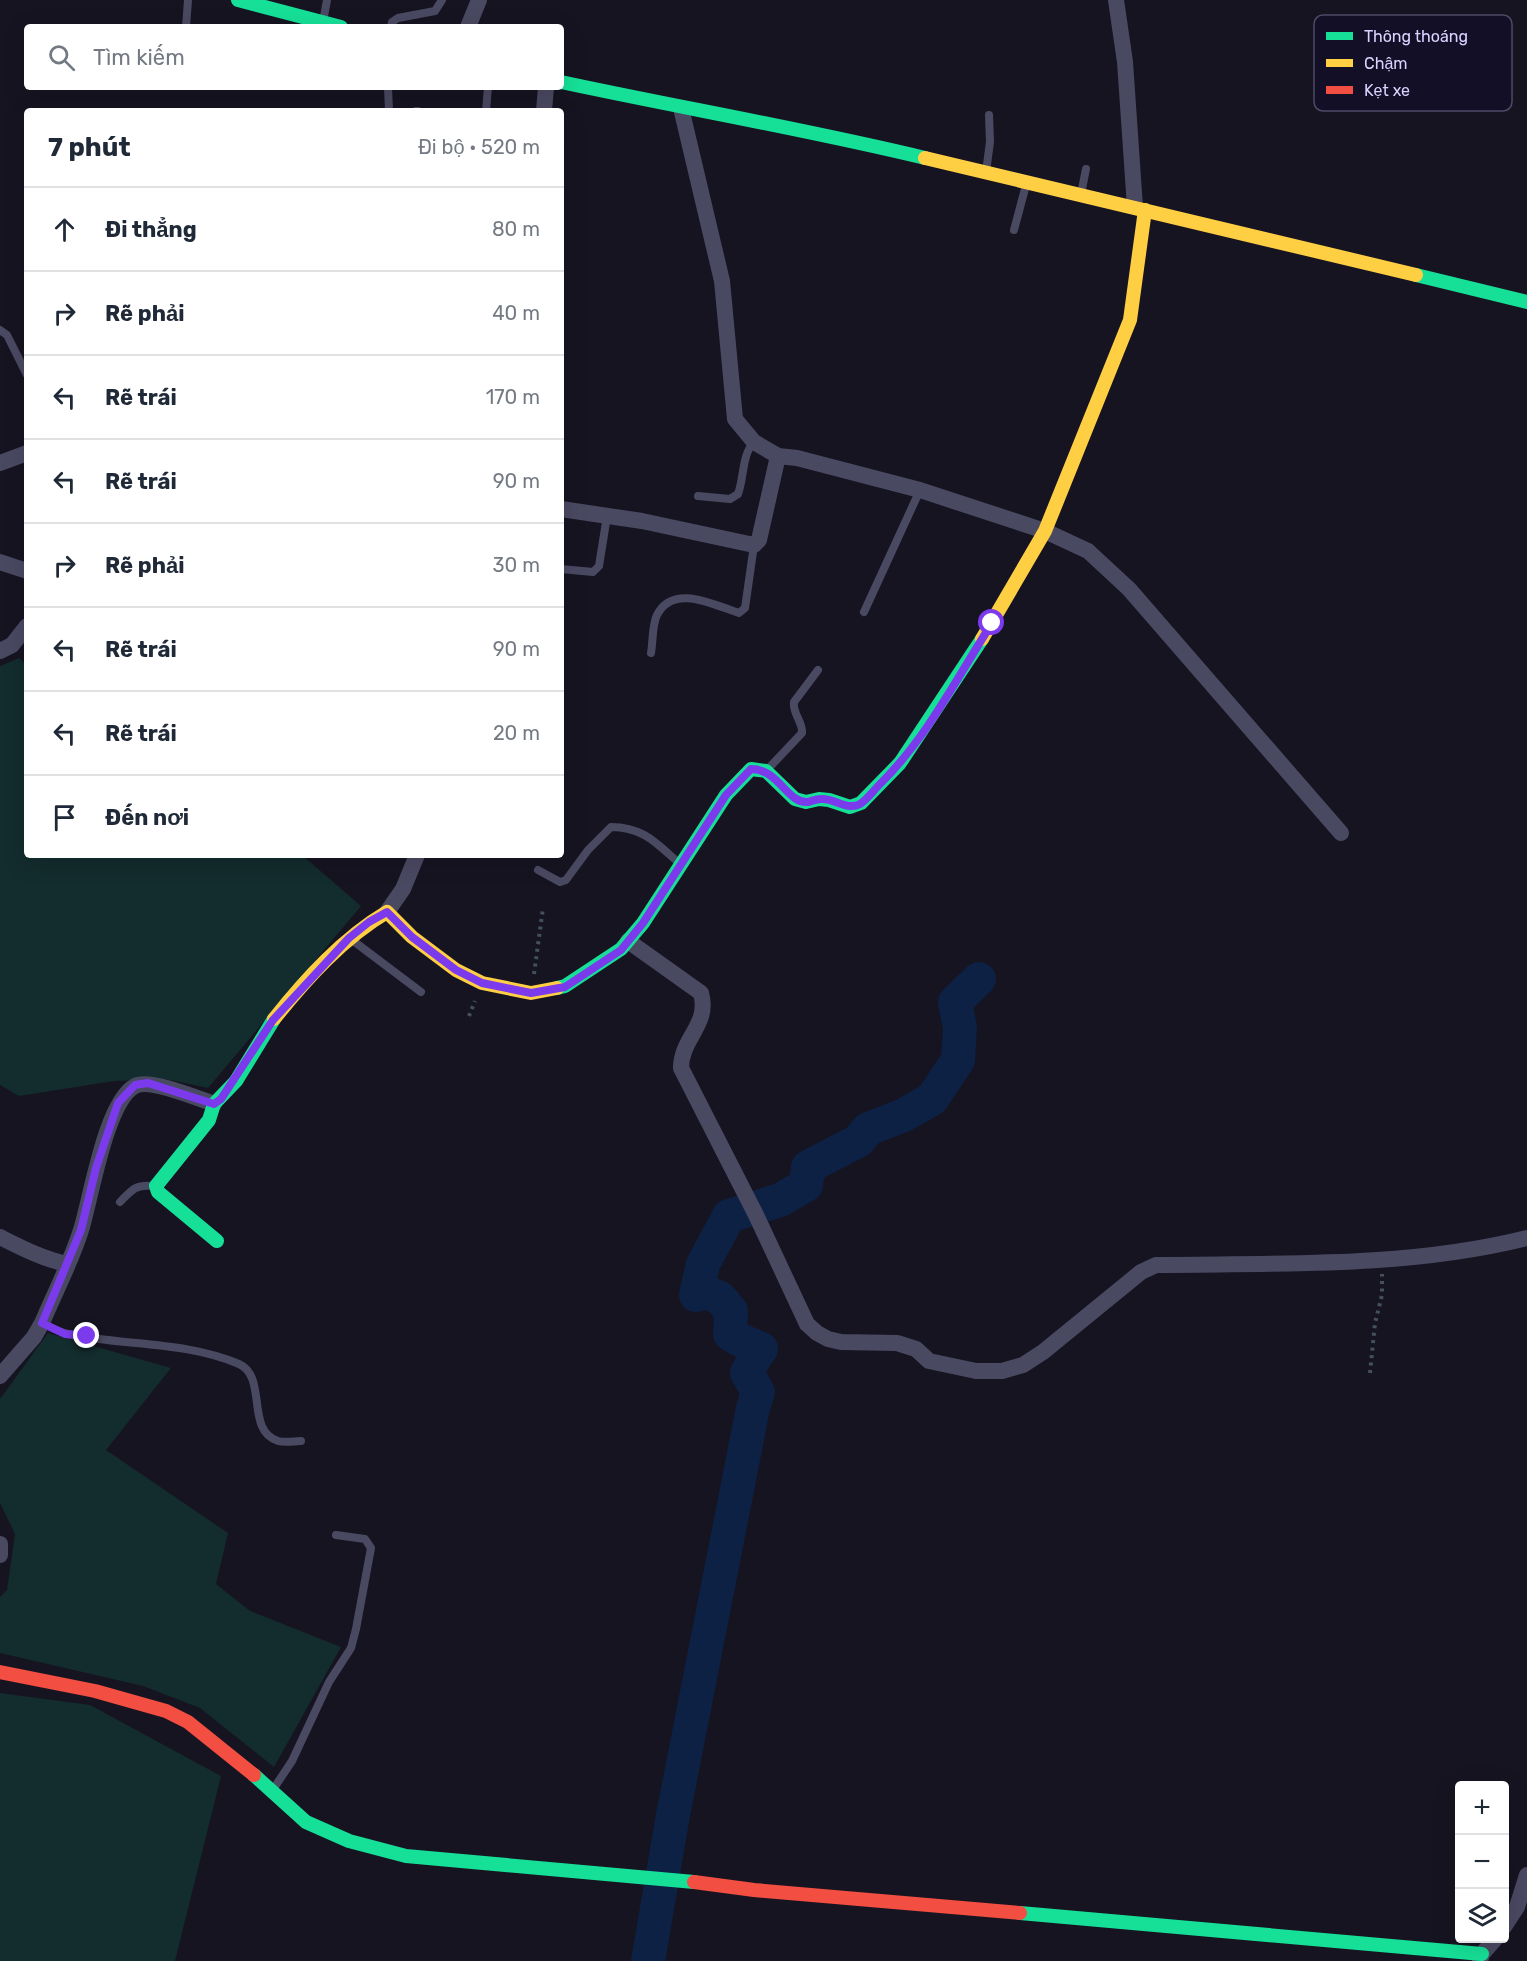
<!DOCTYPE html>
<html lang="vi">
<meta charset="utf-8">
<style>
:root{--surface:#fff;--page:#f2f2f3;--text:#1f2937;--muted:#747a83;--line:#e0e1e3}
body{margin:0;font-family:Rubik,sans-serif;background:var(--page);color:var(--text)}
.controls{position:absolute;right:18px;bottom:18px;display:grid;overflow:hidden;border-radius:6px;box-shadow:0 6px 24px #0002}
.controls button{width:54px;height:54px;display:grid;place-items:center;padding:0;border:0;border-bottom:2px solid var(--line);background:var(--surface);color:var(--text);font:30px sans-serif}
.stop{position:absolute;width:18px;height:18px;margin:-14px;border:4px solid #7c3aed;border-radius:50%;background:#fff}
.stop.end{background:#7c3aed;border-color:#fff;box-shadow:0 2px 6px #0008}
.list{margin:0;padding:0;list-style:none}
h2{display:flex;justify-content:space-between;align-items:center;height:78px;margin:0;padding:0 24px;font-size:26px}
h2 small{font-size:20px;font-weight:400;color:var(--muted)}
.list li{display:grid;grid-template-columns:39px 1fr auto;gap:18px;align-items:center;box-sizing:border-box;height:84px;padding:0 24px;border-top:2px solid var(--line)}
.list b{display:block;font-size:22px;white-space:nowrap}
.list em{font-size:20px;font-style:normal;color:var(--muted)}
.icon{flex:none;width:33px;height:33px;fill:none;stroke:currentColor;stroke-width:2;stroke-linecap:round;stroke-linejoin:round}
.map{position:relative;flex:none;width:1527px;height:1961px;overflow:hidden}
.search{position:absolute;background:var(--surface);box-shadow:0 6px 24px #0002;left:24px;top:24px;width:540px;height:66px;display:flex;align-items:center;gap:15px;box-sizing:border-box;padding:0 21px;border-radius:6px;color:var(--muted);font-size:22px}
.panel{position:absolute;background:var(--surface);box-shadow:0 6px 24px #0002;left:24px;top:108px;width:540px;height:750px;border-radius:6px}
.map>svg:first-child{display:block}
.green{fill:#132c2d}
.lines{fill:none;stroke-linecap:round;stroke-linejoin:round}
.river{stroke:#0d2144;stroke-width:34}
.path{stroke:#44505f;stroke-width:4;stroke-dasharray:3 4.5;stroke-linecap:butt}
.lane{stroke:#4a4962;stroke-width:8}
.street{stroke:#4a4962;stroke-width:16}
.fast{stroke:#16e098;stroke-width:14}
.slow{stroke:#ffcf43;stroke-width:14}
.jam{stroke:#f24e42;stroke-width:14}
.route{stroke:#7c3aed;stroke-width:8}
.key{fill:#130f26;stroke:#4e4a67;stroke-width:1.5}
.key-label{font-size:16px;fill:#d9d4ff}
</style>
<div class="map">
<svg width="1527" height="1961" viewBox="0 0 1527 1961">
<rect width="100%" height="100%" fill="#161421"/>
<g class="green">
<path d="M19,658L27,666V855H302L361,906L208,1088L165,1079L114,1081L19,1096L0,1085V666Z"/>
<path d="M48,1333L171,1368L106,1450L228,1533L216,1584L250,1611L341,1647L274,1767L200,1708L143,1686L0,1653V1597L7,1590L15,1534L0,1503V1399Z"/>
<path d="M0,1693L90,1705L221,1776L175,1961H0Z"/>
</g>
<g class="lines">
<path class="river" d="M648,1961L673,1815L753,1408L758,1392L747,1373L754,1359L761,1349C750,1343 740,1342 730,1334L731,1311L720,1298L706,1292L696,1295L703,1264L729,1216L780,1200L806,1185L808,1167L858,1141L868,1129L904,1115L932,1099L958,1060L960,1028L955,1002L979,979"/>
<g class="path">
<path d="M534,974L543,908"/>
<path d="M469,1016L475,1001"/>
<path d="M1370,1373L1375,1323L1382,1295V1274"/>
</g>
<g class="lane">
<path d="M323,22L327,0"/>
<path d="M186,27L188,0"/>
<path d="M391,27L392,22L398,18L435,11L442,0"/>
<path d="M388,87L389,111"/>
<path d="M416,111H418"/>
<path d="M486,111L488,87"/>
<path d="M986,172L990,142L989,115"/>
<path d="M1081,194L1086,169"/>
<path d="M1014,230L1026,185"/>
<path d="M0,330L7,335L27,375"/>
<path d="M698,496L730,499L738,494C744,478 742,454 754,442"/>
<path d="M561,569L593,572L599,566L607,516"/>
<path d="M864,612L920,490"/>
<path d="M651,653C653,642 652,625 657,615C673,583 714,605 739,613L745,608L754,545"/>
<path d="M766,771L802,733C803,722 792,713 794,702L818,670"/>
<path d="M538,870L560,882L566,880L588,850L611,827C643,827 656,843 679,863"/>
<path d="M352,940L421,992"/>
<path d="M120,1202C132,1190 135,1184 153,1186"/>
<path d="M42,1323C50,1327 59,1332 68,1334C124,1346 186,1341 239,1364C268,1377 245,1431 278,1441C285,1443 294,1441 301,1441"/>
<path d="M272,1791L292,1761L329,1682L351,1648L356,1629L371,1548L365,1539L336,1535"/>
</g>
<g class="street">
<path d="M1116,0L1125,62L1135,207"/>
<path d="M468,27L479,0"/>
<path d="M681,108L722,281L735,419L754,442L778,456L797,458L920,490L1045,531L1088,551L1129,589L1341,833"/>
<path d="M544,111L546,87"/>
<path d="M0,463L27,453"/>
<path d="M561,509L642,521L754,545L759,540L778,456"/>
<path d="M0,562L27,571"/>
<path d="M0,651L12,645L27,626"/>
<path d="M387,912L403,889L417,855"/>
<path d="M628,941L701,993C710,1025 681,1038 681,1068L756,1215L807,1324L817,1333L828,1339L841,1342L897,1343L916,1349L929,1361L976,1371H1002L1023,1365L1043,1352L1141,1272L1156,1265C1279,1263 1407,1268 1527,1238"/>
<path d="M0,1237C22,1248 43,1259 67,1264"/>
<path d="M0,1376L34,1337L42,1323C55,1292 71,1262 81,1230C91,1198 106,1101 135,1086C149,1078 197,1098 214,1104"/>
<path d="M0,1544V1555"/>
<path d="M1504,1927L1517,1907L1527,1875"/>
<path d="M1480,1961L1482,1954L1496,1938"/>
</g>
<g class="fast">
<path d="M238,0L341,27"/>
<path d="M561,82C682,108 805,129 925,158"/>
<path d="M1416,275L1527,302"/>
<path d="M557,988L565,986L621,949L643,923L726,795L751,769L766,771L795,799L806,802L819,799L829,800L850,807L861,803L900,763L982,639"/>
<path d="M217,1241L158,1192L156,1186L209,1120L214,1104L236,1081L274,1019"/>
<path d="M254,1775L306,1822L349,1841L406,1856L694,1882"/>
<path d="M1020,1913L1482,1954"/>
</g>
<g class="slow">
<path d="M925,158L1416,275"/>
<path d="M982,639L1045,531L1130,320L1145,210"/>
<path d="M274,1019C306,979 343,938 387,912L412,937L456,970L482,983L531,993L557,988"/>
</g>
<g class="jam">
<path d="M0,1672L95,1691L166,1711L188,1722L254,1775"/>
<path d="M694,1882L754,1890L1020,1913"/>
</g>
</g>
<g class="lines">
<path class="route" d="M87,1336L65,1334L42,1323L81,1230L96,1168L118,1103L135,1085L148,1083L214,1104L221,1099L273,1020L349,938L369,922L387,912L412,937L456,970L482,983L531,993L565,987L621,950L643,923L726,795L751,769C779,769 787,804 808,802C812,801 816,799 821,799C835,798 847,811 860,804C867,800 874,790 880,784C926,739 957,678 992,623"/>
</g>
<rect x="1314" y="15" width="198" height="96" rx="9" class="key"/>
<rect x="1326" y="32" width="27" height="8" fill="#16e098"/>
<rect x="1326" y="59" width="27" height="8" fill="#ffcf43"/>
<rect x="1326" y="86" width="27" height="8" fill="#f24e42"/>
<g class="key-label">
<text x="1364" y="42">Thông thoáng</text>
<text x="1364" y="69">Chậm</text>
<text x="1364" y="96">Kẹt xe</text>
</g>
</svg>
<div class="controls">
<button>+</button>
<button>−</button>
<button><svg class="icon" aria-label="layers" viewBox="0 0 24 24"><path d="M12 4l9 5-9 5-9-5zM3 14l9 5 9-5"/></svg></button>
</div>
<div class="stop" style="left:992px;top:623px"></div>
<div class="stop end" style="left:87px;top:1336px"></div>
<div class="search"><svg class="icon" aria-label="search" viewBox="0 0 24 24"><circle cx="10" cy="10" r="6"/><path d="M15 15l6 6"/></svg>Tìm kiếm</div>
<section class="panel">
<h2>7 phút<small>Đi bộ · 520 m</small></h2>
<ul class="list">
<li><svg class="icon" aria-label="ahead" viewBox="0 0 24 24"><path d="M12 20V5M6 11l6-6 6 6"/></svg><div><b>Đi thẳng</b></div><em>80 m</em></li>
<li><svg class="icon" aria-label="right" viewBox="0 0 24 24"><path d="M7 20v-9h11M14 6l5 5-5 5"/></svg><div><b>Rẽ phải</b></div><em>40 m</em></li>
<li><svg class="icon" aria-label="left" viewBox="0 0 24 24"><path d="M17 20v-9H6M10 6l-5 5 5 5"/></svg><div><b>Rẽ trái</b></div><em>170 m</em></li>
<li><svg class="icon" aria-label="left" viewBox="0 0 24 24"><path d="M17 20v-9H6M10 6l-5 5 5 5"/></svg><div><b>Rẽ trái</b></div><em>90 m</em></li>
<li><svg class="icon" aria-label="right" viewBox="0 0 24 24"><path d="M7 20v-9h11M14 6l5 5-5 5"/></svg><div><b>Rẽ phải</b></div><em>30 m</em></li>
<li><svg class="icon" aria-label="left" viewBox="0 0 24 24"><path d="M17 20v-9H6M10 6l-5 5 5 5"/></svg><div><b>Rẽ trái</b></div><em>90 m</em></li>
<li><svg class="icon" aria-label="left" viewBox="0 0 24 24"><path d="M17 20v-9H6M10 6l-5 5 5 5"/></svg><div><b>Rẽ trái</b></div><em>20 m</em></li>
<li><svg class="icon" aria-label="arrive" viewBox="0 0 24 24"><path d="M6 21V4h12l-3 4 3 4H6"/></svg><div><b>Đến nơi</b></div></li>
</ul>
</section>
</div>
